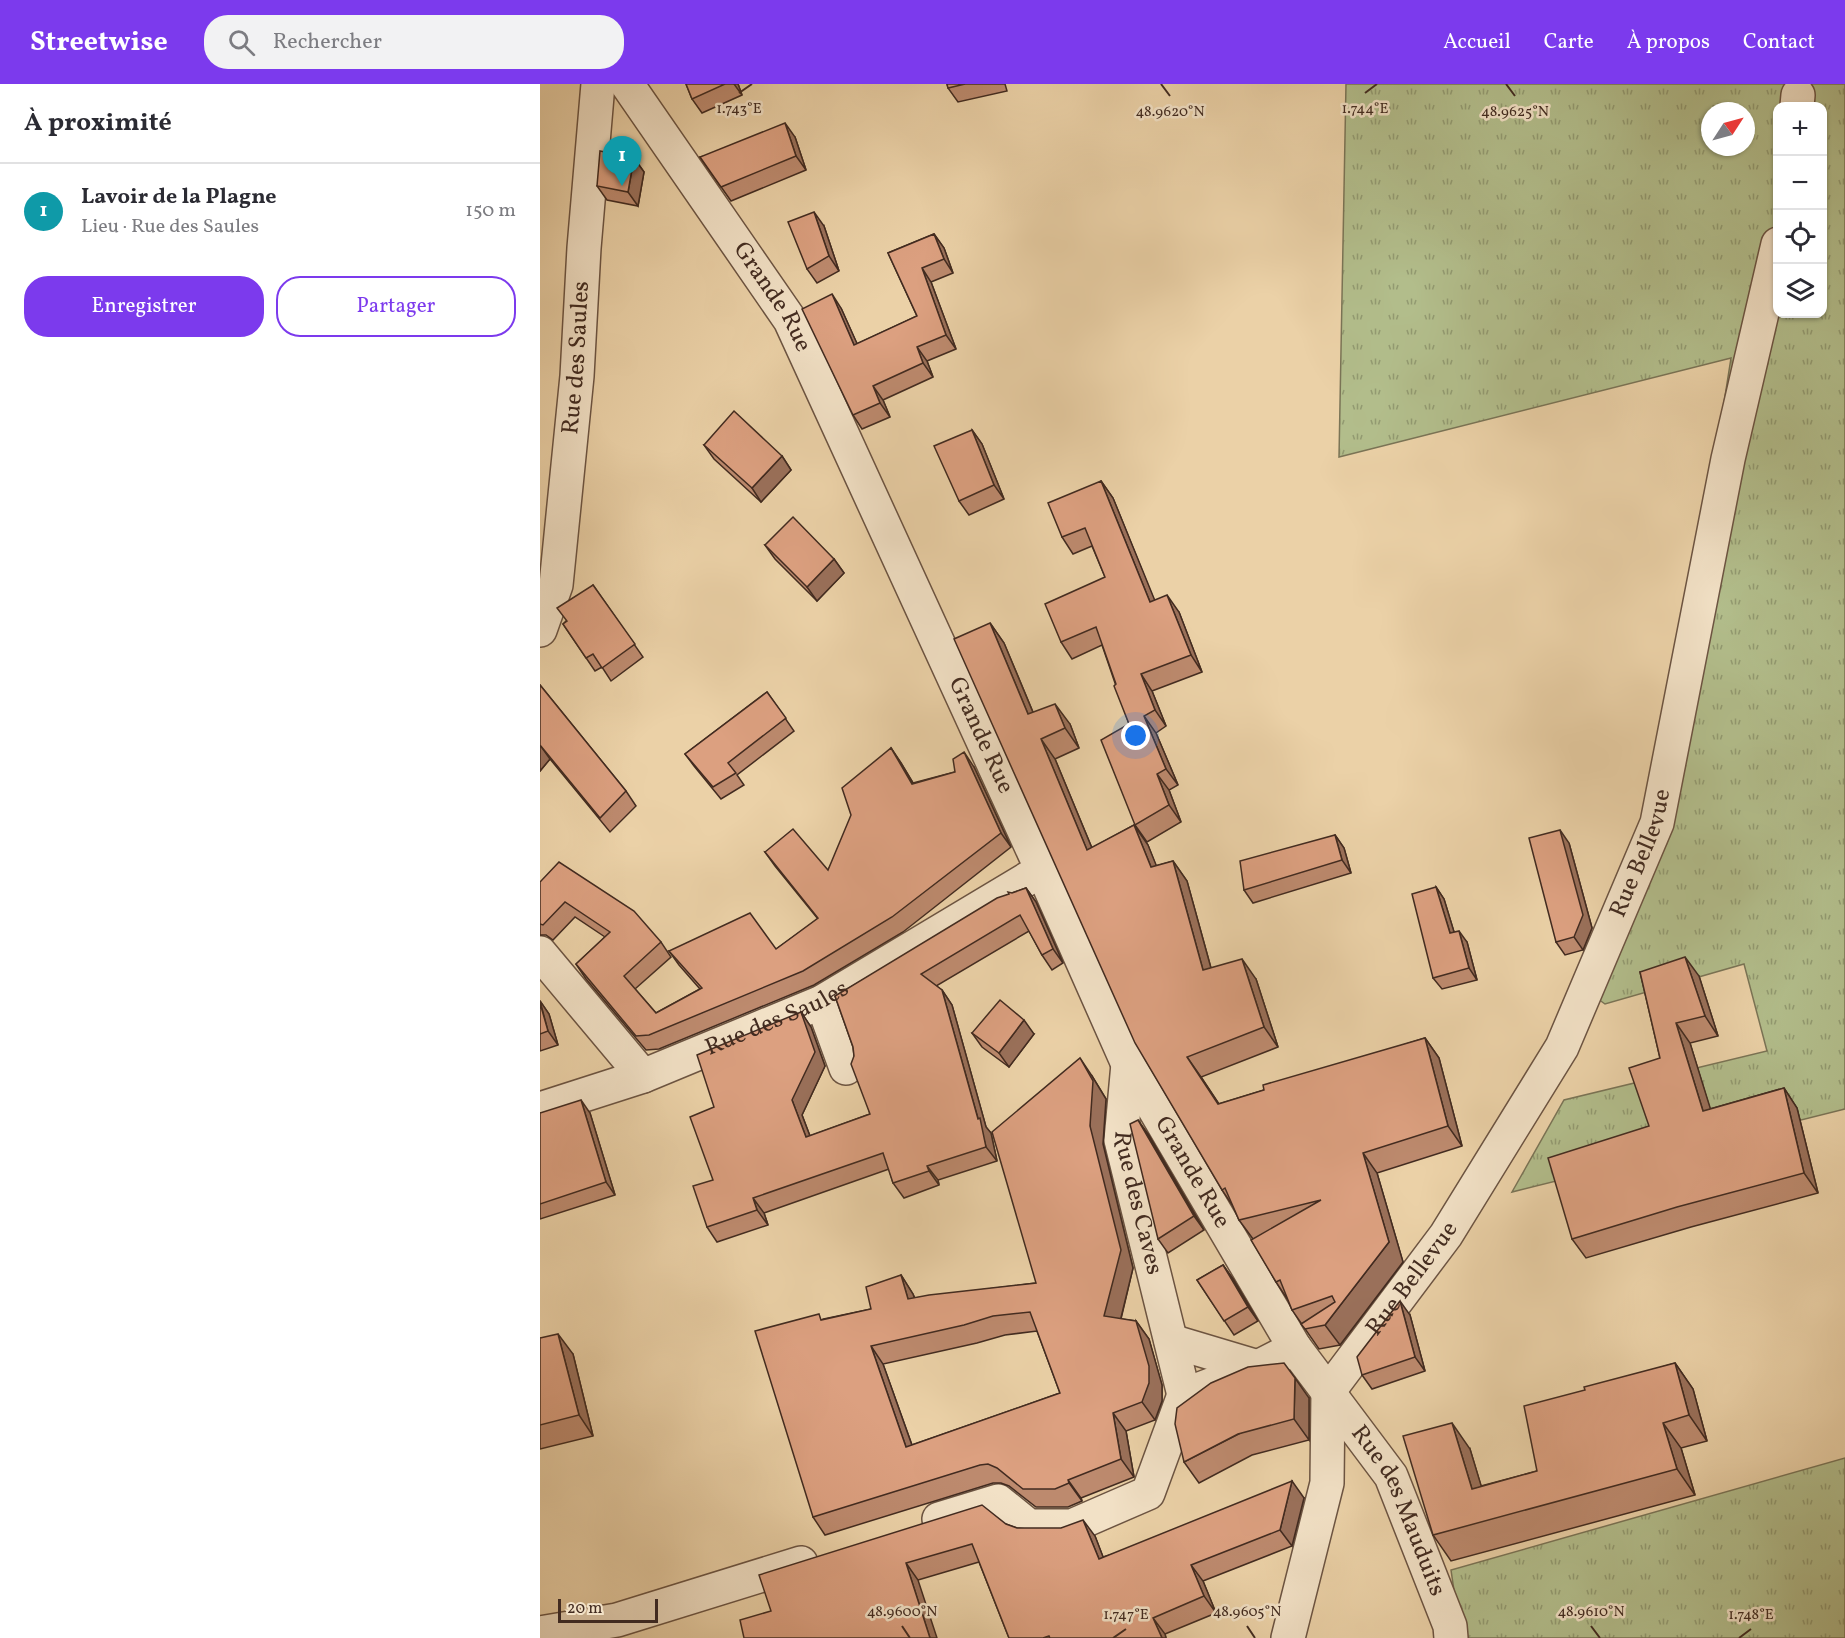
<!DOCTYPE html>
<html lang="fr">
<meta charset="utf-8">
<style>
:root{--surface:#fff;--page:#f2f2f3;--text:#2b2b33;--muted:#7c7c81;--line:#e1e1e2;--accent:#7c3aed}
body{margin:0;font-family:Vollkorn,serif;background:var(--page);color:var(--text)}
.controls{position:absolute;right:18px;top:18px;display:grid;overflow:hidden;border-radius:12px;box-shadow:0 2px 4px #0004}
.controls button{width:54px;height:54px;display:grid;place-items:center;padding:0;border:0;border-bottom:2px solid var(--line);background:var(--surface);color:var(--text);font:30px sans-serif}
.compass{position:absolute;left:1161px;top:18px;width:54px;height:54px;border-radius:50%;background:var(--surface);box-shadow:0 2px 4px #0004;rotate:54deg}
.scale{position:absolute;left:18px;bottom:15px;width:100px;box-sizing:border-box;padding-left:6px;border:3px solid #422b20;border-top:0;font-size:16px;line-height:21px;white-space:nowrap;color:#422b20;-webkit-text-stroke:4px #f2e1c6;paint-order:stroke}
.you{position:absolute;left:596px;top:652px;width:21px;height:21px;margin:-15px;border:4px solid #fff;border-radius:50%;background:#1a73e8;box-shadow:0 0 0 9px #1a73e833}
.badge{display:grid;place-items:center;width:39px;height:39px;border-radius:50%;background:var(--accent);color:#fff;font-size:20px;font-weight:700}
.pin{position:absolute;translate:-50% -50px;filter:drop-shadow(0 2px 3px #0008)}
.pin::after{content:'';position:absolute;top:32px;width:21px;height:18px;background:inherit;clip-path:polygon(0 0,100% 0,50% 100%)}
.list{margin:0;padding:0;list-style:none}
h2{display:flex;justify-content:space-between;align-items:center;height:78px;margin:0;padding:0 24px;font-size:26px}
h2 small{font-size:20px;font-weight:400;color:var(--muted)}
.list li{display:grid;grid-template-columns:39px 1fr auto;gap:18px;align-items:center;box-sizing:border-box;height:96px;padding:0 24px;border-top:2px solid var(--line)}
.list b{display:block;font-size:22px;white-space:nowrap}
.list p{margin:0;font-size:20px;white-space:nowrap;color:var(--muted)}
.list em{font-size:20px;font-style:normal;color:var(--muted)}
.actions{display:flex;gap:12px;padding:18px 24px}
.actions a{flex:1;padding:14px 0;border:2px solid var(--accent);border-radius:24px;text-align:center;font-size:21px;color:var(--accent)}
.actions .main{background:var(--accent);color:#fff}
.icon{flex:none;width:33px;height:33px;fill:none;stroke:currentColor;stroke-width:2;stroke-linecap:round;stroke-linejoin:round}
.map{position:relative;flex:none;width:1305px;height:1554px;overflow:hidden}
header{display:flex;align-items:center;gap:36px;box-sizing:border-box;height:84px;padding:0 30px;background:var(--accent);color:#fff}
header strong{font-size:28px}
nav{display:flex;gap:33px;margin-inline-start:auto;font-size:21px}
.search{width:420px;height:54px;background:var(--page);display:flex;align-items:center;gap:15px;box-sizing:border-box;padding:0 21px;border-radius:24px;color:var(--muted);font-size:22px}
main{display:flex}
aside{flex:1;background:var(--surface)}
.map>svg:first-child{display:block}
.grass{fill:url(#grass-tufts);stroke:#7a7456;stroke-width:1.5;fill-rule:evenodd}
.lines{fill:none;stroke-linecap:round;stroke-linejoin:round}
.minor-casing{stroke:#6c5442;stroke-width:36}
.minor{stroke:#f2e1c6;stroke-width:33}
.wall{fill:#bd8a6e;stroke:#422b20;stroke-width:1.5;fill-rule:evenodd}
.shaded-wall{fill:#9a705a;stroke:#422b20;stroke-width:1.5}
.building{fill:#dca080;stroke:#422b20;stroke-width:1.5;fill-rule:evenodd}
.ticks{fill:none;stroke:#422b20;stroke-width:2}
.labels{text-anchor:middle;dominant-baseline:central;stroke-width:5;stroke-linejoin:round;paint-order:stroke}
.street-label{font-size:24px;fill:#422b20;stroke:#f2e1c6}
.ticks-label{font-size:15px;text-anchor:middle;fill:#422b20;stroke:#f2e1c6;stroke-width:5;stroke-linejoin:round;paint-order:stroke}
</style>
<header>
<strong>Streetwise</strong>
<div class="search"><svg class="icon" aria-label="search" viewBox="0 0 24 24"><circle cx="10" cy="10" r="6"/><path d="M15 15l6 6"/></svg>Rechercher</div>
<nav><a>Accueil</a><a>Carte</a><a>À propos</a><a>Contact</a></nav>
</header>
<main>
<aside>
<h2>À proximité<small></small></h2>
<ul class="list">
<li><span class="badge" style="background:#0f9aa8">1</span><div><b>Lavoir de la Plagne</b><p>Lieu · Rue des Saules</p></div><em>150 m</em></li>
</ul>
<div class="actions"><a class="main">Enregistrer</a><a>Partager</a></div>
</aside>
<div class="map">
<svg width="1305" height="1554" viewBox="0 0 1305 1554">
<defs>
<pattern id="grass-tufts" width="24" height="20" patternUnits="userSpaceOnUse" patternTransform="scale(1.5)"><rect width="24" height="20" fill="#b2bd8b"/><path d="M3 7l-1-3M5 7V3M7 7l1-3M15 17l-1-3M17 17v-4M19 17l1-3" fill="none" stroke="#929a71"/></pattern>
</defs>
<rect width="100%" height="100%" fill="#ebd1a7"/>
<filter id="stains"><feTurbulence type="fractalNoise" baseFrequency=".00333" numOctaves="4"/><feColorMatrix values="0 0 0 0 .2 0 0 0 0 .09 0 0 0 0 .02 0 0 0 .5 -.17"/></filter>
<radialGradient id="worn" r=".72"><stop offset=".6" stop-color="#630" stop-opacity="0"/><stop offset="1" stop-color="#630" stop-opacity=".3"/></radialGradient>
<g class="grass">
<path d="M806,0H1305V1025L972,1108L1024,1016L1227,967L1204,880L1065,920L1040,902L1097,754L1166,433L1191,274L799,373ZM1238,22H1282V230H1238ZM1170,27H1206V63H1170Z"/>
<path d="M1305,1374V1554H921L911,1486Z"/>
</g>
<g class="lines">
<defs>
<g id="minor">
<path id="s1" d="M87,0L250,236L502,786L588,980L755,1264L851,1392L910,1542L911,1554"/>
<path d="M1257,22L1258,11"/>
<path id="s2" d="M0,546L16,501L37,292L44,164L58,0"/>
<path d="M0,869L103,992"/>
<path d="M282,918L306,984"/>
<path id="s3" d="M588,980L581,1056L644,1311"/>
<path id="s4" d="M0,1025L103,992L282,918L502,786"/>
<path d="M631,1257L718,1283"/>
<path id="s5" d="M788,1308L906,1151L1022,963L1117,739L1188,375L1238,160"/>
<path d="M399,1435L458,1417L489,1442H532L608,1409L644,1311L718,1283L755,1264"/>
<path d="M0,1549L77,1536L261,1479"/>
<path d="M748,1554L787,1399L788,1308"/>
</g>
</defs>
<use href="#minor" class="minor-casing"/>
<use href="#minor" class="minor"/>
</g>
<g class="wall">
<path d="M146,0H198L202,11L162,29L152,15Z"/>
<path d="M407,0H465L467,7L418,18L408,4Z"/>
<path d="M255,53L266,86L191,117L160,73Z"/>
<path d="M94,74L104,88L98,122L67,116L57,102Z"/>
<path d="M284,142L299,187L277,199L267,185Z"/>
<path d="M394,150L404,164L413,189L391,198L416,265L387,277L393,293L343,316L350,333L322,345L313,331L301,224L317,260L377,232L348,169Z"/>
<path d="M432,346L442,360L464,415L429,431L419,417Z"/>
<path d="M164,361L242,372L251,386L221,418L174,375Z"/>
<path d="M561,397L573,414L614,516L639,528L662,588L612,607L626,642L616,649L638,701L629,706L641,738L607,758L595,741L589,640L562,561L532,575L521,558L565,493L552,462L533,470L522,453Z"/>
<path d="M225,461L294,475L304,489L277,517L235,475Z"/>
<path d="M53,501L103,573L71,597L62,583L55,587L23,540L26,537Z"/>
<path d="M450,539L464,559L493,628L530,640L539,664L515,675L552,764L594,741L608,761L616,782L633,777L647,797L671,884L716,895L738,963L661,993L679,1020L724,1006L885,954L899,974L922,1062L837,1089L863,1178L800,1261L779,1265L752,1226L748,1216L736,1198L713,1155L699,1136L693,1122L682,1106Z"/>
<path d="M0,601L86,707L96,722L70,748L10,675L0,687Z"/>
<path d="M227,608L254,647L197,691L204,701L181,715L154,682L145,670Z"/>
<path d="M351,664L361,679L373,699L434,683L471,763L363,848L274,901L119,965L106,966L46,895L36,880L65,853L35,833L13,856L6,851H0V798L121,858L131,873L95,905L116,929L160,905L139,881L129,867L236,865L278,835L235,782L225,768L288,786Z"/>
<path d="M795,751L804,764L811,789L713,819L704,806Z"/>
<path d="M1029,759L1052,844L1043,866L1025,871L1016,858Z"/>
<path d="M896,803L904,815L914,848L927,858L937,896L902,905L893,894Z"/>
<path d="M486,804L496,818L523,879L512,886L502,871L489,847L396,902L402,906L412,921L446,1043L451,1049L457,1077L398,1096L399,1101L364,1114L353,1099L349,1085L224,1129L228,1141L177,1158L167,1143L173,1096L174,1023L261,928L271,943L285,982L262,1031L270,1052L330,1030L314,972L313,963L295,912L472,809Z"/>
<path d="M1100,888L1159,892L1178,952L1150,959L1170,1025L1244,1004L1257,1024L1278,1109L1151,1143L1046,1174L1032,1155L1109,1042L1120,974Z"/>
<path d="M0,917L9,930L18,961L0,967Z"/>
<path d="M432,949L494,950L469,983L442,963Z"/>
<path d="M552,992L566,1015L563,1060L593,1184L581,1235L596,1237L609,1255L622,1301V1317L615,1336L586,1347L594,1393L541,1414L542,1417L528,1423H496L469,1402L461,1399H453L285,1451L273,1433L283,1235L331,1225L361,1191L373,1210L375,1214L496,1199ZM497,1247L520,1309L372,1361L343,1280L437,1259L465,1251Z"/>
<path d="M0,1029H50L75,1111L0,1135Z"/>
<path d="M608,1050L664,1146L628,1169L618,1155Z"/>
<path d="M683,1181L693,1195L718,1237L694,1251L657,1196Z"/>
<path d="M870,1231L885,1287L832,1305L822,1291Z"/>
<path d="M0,1254L33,1270L53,1352L0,1365Z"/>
<path d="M1135,1279L1153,1305L1167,1357L1141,1364L1155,1411L911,1477L893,1451L930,1365L941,1402L997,1387L1045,1306Z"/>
<path d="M769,1314V1356L712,1371L659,1399L644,1378Z"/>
<path d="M764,1414L752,1462L663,1497L676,1529L625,1550L626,1554H469L439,1478L378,1496L231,1527L466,1440L477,1444L555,1452L563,1473Z"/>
</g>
<g class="shaded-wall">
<path d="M194,0H198L202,11Z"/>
<path d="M245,39L255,53L266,86L256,72Z"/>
<path d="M94,74L104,88L98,122L88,108Z"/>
<path d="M274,128L284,142L299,187L289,172Z"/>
<path d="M394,150L404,164L413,189L404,175Z"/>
<path d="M382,184L391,198L416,265L406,251Z"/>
<path d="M292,210L301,224L324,275L314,261Z"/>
<path d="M377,263L387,277L393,293L383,279Z"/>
<path d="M333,302L343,316L350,333L340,319Z"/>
<path d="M432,346L442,360L464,415L454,401Z"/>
<path d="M242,372L251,386L221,418L212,404Z"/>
<path d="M561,397L573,414L622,534L610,518Z"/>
<path d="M294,475L304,489L277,517L267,503Z"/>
<path d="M627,511L639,528L662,588L651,571Z"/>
<path d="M450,539L464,559L502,650L488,630Z"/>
<path d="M601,590L612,607L626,642L615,626Z"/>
<path d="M515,620L530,640L539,664L525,644Z"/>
<path d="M604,632L616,649L638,701L626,685Z"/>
<path d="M501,655L515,675L561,786L547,766Z"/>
<path d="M0,661L10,675L0,687Z"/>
<path d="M351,664L361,679L382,714L372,700Z"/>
<path d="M424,668L434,683L471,763L461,749Z"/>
<path d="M617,690L629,706L641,738L629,721Z"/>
<path d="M594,741L608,761L625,803L611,783Z"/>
<path d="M1020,746L1029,759L1052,844L1043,866L1034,853Z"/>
<path d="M795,751L804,764L811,789L802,776Z"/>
<path d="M633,777L647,797L677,906L663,886Z"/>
<path d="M896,803L904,815L918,861L910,849Z"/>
<path d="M486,804L496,818L523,879L513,865Z"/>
<path d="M919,847L927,858L937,896L929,884Z"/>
<path d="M1145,873L1159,892L1178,952L1165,932Z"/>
<path d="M702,875L716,895L738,963L724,943Z"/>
<path d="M402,906L412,921L446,1043L451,1049L457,1077L446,1063Z"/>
<path d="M0,917L9,930L18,961L8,947Z"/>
<path d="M261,928L271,943L285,982L262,1031L276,1068L266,1053L252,1016Z"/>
<path d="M484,936L494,950L469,983L459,969Z"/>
<path d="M1136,939L1150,959L1177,1046L1163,1027Z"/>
<path d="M885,954L899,974L922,1062L908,1042Z"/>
<path d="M647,973L661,993L692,1040L678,1020Z"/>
<path d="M540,974L552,992L566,1015L563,1060L593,1184L577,1250L564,1232L550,1042Z"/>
<path d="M1244,1004L1257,1024L1278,1109L1264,1089Z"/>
<path d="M41,1016L50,1029L75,1111L66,1098Z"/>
<path d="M598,1036L608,1050L664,1146L654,1132Z"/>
<path d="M823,1069L837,1089L863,1178L800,1261L785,1241L849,1158Z"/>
<path d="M387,1082L398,1096L399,1101L389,1087Z"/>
<path d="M213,1114L224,1129L228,1141L217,1126Z"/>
<path d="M683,1181L693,1195L718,1237L708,1223Z"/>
<path d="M361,1191L373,1210L381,1234L368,1215Z"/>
<path d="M860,1217L870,1231L885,1287L875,1273Z"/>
<path d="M596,1237L609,1255L622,1301V1317L615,1336L602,1318Z"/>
<path d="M18,1250L33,1270L53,1352L39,1331Z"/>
<path d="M331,1262L343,1280L379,1381L366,1363Z"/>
<path d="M1135,1279L1153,1305L1167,1357L1149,1331Z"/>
<path d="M755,1294L769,1314V1356L754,1335Z"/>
<path d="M573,1329L586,1347L594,1393L581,1375Z"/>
<path d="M912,1339L930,1365L950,1431L932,1405Z"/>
<path d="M1123,1339L1141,1364L1155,1411L1137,1385Z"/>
<path d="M528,1396L541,1414L542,1417L529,1399Z"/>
<path d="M752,1397L764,1414L752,1462L740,1446Z"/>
<path d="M543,1436L555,1452L570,1491L559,1475Z"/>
<path d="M366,1479L378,1496L397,1554H390Z"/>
<path d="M651,1481L663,1497L676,1529L664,1512Z"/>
<path d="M613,1534L625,1550L626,1554H622Z"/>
</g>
<g class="building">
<path d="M146,0H185L152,15Z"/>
<path d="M407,0H425L408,4Z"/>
<path d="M245,39L256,72L181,103L160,73Z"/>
<path d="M60,67L94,74L88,108L57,102Z"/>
<path d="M274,128L289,172L267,185L248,138Z"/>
<path d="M394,150L404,175L382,184L406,251L377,263L383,279L333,302L340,319L313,331L262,225L292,210L314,261L377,232L348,169Z"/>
<path d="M194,327L242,372L212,404L164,361Z"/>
<path d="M432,346L454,401L419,417L394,362Z"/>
<path d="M561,397L610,518L627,511L651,571L601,590L615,626L604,632L626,685L617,690L629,721L595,741L561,656L589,640L574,602L576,600L556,543L521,558L505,520L565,493L545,444L522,453L508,419Z"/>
<path d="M253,433L294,475L267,503L225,461Z"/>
<path d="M53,501L95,560L62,584L53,570L46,574L23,540L27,537L17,524Z"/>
<path d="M450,539L488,630L515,620L525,644L501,655L547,766L594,741L611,783L633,777L663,886L702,875L724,943L647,973L678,1020L724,1006L723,1001L885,954L908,1042L823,1069L849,1158L785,1241L765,1245L761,1240L795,1218L792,1212L752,1226L740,1196L736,1198L711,1156L781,1116L699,1136L685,1104L682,1106L595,959L414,555Z"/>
<path d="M0,601L86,707L60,734L0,661Z"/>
<path d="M227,608L246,634L188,679L196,689L173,703L145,670Z"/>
<path d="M351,664L372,700L415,688L413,675L424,668L461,749L352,833L263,887L109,951L96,952L36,880L70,848L25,818L3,841L0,840V798L19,778L94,827L121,858L84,892L116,929L162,904L129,867L210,829L236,865L278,834L225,768L253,745L288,786L311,731L302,704Z"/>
<path d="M1020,746L1043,831L1034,853L1016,858L989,754Z"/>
<path d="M795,751L802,776L704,806L700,777Z"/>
<path d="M896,803L910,849L919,847L929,884L893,894L872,810Z"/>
<path d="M486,804L513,865L502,871L480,831L381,890L402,906L438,1035L440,1034L446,1063L387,1082L389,1087L353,1099L343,1069L213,1114L217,1126L167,1143L153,1102L173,1096L150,1033L174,1023L157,971L261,928L275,968L252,1016L266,1053L330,1030L311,980L314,972L313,963L295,912L457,814L469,810L468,808L472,809Z"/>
<path d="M1145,873L1165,932L1136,939L1163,1027L1244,1004L1264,1089L1137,1123L1032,1155L1008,1074L1109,1042L1089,984L1120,974L1100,888Z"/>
<path d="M460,916L484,936L459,969L432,949Z"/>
<path d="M0,919L8,947L0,950Z"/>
<path d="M540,974L553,997L550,1042L581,1166L564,1232L596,1237L609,1282V1299L602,1318L573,1329L581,1375L528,1396L529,1399L515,1405H483L457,1384L448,1380L440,1381L273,1433L215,1247L279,1230L281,1236L331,1225L326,1203L361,1191L368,1215L389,1211L496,1199L452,1048ZM490,1228L520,1309L366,1363L331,1262L424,1241L453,1232Z"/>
<path d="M41,1016L66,1098L0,1120V1029Z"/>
<path d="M598,1036L654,1132L618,1155L590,1040Z"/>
<path d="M683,1181L708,1223L684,1237L657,1196Z"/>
<path d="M860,1217L875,1273L822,1291L817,1273Z"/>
<path d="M18,1250L39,1331L0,1341V1254Z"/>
<path d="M744,1279L755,1294L754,1335L698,1350L644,1378L635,1340L637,1324L671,1299L708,1283Z"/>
<path d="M1135,1279L1149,1331L1123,1339L1137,1385L893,1451L863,1352L912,1339L932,1405L997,1387L984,1322L1045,1306L1044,1303Z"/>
<path d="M752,1397L740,1446L651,1481L664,1512L613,1534L622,1554H510L509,1552L503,1554H469L432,1460L366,1479L390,1554H204L200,1536L231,1527L219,1491L442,1421L466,1440L477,1444H521L543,1436L559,1475Z"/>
</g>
<path class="ticks" d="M621,0L630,12M966,0L975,12M199,9L212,0M825,9L837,0M362,1542L370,1554M707,1542L715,1554M1051,1542L1060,1554M573,1554L586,1545M1199,1554L1211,1545"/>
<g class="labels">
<g class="street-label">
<text stroke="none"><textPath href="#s1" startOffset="258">Grande Rue</textPath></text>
<text stroke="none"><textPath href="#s2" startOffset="276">Rue des Saules</textPath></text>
<text stroke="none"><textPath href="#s1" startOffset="744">Grande Rue</textPath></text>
<text stroke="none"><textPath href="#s5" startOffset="627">Rue Bellevue</textPath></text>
<text stroke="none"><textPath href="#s4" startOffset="254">Rue des Saules</textPath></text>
<text stroke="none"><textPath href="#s1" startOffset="1230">Grande Rue</textPath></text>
<text stroke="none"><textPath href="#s3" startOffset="141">Rue des Caves</textPath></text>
<text stroke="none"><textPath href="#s5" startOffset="141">Rue Bellevue</textPath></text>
<text stroke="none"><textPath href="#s1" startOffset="1628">Rue des Mauduits</textPath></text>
</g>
</g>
<g class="ticks-label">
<text x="199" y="29">1.743°E</text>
<text x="825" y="29">1.744°E</text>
<text x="630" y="32">48.9620°N</text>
<text x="975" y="32">48.9625°N</text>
<text x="362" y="1532">48.9600°N</text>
<text x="707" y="1532">48.9605°N</text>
<text x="1051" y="1532">48.9610°N</text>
<text x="586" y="1535">1.747°E</text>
<text x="1211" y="1535">1.748°E</text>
</g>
<rect width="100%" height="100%" filter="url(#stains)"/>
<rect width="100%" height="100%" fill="url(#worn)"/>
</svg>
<div class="controls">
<button>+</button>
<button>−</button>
<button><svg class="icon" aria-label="locate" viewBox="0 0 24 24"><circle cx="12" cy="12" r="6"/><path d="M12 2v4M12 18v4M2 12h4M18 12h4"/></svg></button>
<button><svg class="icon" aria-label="layers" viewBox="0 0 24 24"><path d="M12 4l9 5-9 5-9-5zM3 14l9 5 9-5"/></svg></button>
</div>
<svg class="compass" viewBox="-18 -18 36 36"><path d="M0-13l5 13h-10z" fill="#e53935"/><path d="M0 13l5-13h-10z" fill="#7c7c81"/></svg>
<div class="scale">20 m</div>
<div class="you"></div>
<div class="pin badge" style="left:82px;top:102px;background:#0f9aa8">1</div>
</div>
</main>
